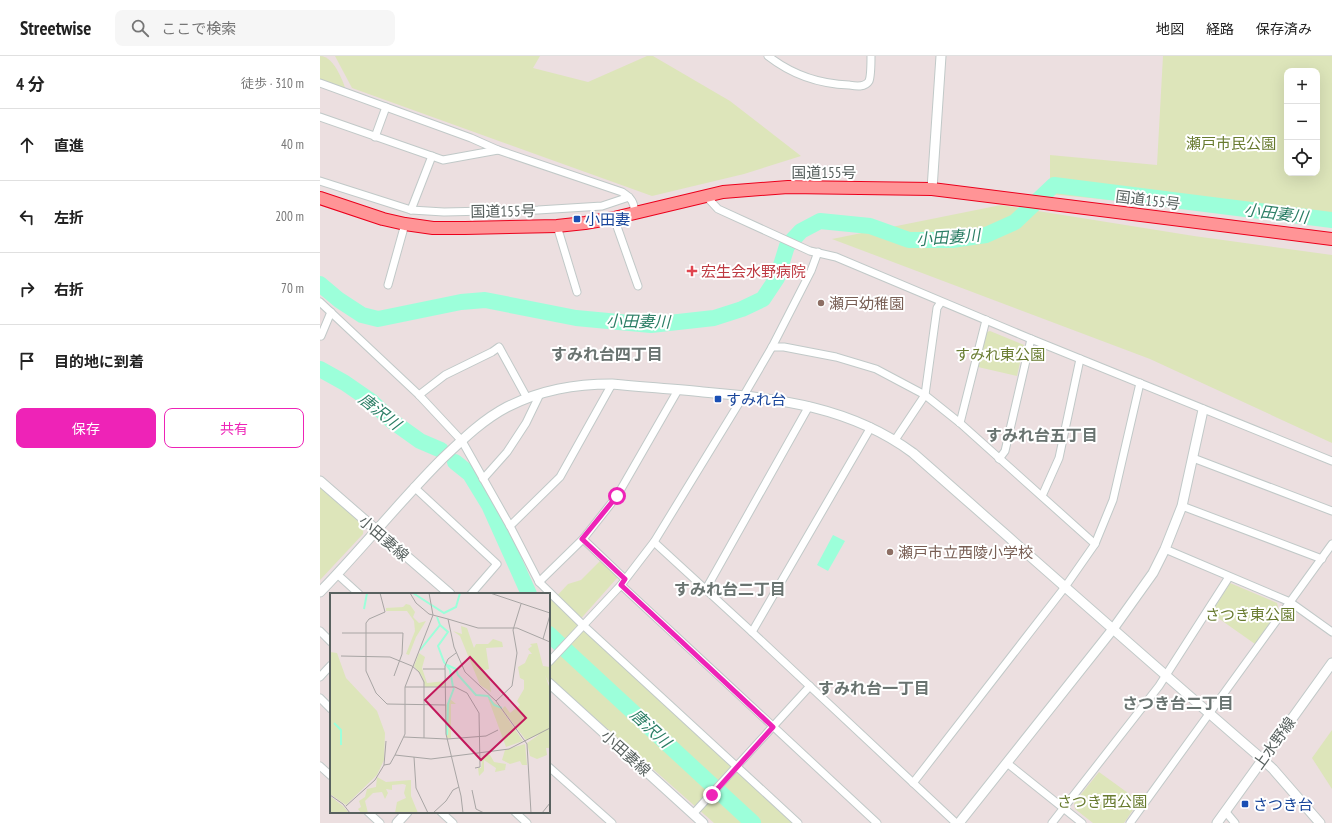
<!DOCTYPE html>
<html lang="ja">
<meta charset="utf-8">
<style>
:root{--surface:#fff;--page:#f6f6f6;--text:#222;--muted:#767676;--line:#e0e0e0;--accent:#ee23b7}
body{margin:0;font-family:"PT Sans Narrow","Noto Sans JP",sans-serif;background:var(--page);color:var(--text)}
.controls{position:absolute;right:12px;top:12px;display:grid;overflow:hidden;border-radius:8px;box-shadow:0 4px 16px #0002}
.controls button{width:36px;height:36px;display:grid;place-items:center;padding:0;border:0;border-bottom:1px solid var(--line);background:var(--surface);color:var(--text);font:20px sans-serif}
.stop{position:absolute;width:12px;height:12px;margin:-9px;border:3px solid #ee23b7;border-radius:50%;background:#fff}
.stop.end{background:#ee23b7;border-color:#fff;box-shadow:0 1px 4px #0008}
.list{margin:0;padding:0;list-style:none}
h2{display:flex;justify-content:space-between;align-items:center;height:52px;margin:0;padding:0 16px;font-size:17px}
h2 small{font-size:13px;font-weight:400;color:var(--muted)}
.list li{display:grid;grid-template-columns:26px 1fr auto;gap:12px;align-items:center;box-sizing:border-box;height:72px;padding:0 16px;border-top:1px solid var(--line)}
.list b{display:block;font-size:15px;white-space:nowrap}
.list em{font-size:13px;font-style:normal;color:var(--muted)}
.actions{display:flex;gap:8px;padding:12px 16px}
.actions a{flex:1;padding:9px 0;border:1px solid var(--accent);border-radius:8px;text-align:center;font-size:14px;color:var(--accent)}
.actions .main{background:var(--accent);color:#fff}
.icon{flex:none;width:22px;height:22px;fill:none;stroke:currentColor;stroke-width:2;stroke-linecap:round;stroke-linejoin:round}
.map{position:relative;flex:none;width:1012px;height:767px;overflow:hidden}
header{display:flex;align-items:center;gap:24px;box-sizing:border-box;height:56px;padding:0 20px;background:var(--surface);border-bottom:1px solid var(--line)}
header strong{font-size:19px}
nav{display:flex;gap:22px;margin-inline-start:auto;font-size:14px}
.search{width:280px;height:36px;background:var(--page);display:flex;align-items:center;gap:10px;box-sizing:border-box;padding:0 14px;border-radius:8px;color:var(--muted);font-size:15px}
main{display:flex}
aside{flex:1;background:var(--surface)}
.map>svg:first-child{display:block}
.green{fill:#dde5ba;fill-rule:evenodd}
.water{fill:#9cffda}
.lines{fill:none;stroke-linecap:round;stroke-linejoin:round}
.river{stroke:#9cffda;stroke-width:16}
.minor-casing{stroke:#c1c9c8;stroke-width:9}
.tertiary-casing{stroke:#c1c9c8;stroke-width:11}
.trunk-casing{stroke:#eb001c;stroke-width:14}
.minor{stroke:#fff;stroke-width:7}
.tertiary{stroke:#fff;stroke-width:9}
.trunk{stroke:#ff9496;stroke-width:12}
.route{stroke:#ee23b7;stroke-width:5}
.transit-dot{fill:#1a4fb4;stroke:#fff;stroke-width:1.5}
.health-dot{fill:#e0444e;stroke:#fff;stroke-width:1.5}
.education-dot{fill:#8d6e63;stroke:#fff;stroke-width:1.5}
.labels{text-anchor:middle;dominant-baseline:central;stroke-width:4;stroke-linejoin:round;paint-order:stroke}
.park-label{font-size:15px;fill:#687b2f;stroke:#fff}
.street-label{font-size:15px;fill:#58615f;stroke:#fff}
.transit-label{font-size:15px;fill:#164399;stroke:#fff;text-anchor:start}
.health-label{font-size:15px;fill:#be3a42;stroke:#fff;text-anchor:start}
.education-label{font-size:15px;fill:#785e54;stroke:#fff;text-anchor:start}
.water-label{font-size:16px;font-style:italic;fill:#2b7e65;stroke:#fff}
.neighbourhood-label{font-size:16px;font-weight:bold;fill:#697370;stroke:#fff}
.inset-river{fill:none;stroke:#9cffda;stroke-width:2}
.inset-road{fill:none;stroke:#a8a5a4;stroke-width:1}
.view{fill:#c2185b;fill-opacity:0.15;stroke:#c2185b;stroke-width:2}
.inset-edge{fill:none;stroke:#58615f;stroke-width:2}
</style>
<header>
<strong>Streetwise</strong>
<div class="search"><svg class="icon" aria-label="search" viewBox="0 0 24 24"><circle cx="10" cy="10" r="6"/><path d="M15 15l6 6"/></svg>ここで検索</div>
<nav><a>地図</a><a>経路</a><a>保存済み</a></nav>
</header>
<main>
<aside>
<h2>4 分<small>徒歩 · 310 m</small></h2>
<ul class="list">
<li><svg class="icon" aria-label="ahead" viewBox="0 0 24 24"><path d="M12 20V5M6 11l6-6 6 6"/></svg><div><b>直進</b></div><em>40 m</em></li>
<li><svg class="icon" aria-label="left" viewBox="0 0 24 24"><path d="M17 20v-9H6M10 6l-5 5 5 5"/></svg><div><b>左折</b></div><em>200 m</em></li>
<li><svg class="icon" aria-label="right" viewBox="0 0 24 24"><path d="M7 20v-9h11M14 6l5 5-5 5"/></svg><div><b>右折</b></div><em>70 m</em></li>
<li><svg class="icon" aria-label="arrive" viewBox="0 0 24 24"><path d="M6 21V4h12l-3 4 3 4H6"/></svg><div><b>目的地に到着</b></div></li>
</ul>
<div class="actions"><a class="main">保存</a><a>共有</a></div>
</aside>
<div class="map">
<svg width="1012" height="767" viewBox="0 0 1012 767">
<rect width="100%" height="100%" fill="#ecdfe0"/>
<g class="green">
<path d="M0,0C15,0 25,30 28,41L0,29Z"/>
<path d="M15,0H220L213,12L268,26L327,0H333L410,45L481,100L424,118L332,140L32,32Z"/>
<path d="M843,0H1012V164L983,163L730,138V99L837,109ZM967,15H997V117H967Z"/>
<path d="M681,149L874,180L1012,199V387L830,303L512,183Z"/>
<path d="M670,275L704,289L697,320L658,311L667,276Z"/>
<path d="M0,428L44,468L43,478L0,524Z"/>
<path d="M280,505L298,521L257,567L472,767H394L229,621V611L246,591L229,575V541L233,544L248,528L261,524Z"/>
<path d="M910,527L957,547L959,555L935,588L891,557Z"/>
<path d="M1012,674V733L992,702Z"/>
<path d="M779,716L819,745L804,767H773L755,753L754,747Z"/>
</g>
<path class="water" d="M513,479L525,485L508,515L497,509Z"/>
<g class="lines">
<g class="river">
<path d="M0,228L19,244L42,259L58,263L141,246L165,244L256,262L331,269L394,262L422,253L443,243L457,222L467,190L481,175L500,165L550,170L589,184H632L666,179L695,166L734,129L1012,164"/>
<path d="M0,313L25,327L51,345L72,365L100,385L121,394"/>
<path d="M135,406L150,418L169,449L209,538"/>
<path d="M229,578L249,597L433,767"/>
</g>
<defs>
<g id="minor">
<path d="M448,0C471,18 500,28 529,29C535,30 545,32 549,25C551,20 551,6 551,0"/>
<path d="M0,27L151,82L178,94L302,136C311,142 315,146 314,157"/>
<path d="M0,61L123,104L178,94"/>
<path d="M55,81L66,51"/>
<path d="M0,125L91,154L124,156L218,154L282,150L309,141"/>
<path d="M385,139L398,153L490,195L516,201L711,283L1012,405"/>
<path d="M91,154L112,100"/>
<path d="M294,162L318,230"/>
<path d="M237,170L257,236"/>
<path d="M68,229L85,168"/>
<path d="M0,246L99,339L142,385L190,470L219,526L263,569L478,767"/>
<path d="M0,279L1,280L11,256"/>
<path d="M452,291H464L516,301L556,313L605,339L640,367L775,488"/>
<path d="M99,339L125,319L172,296L179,291L207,342"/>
<path d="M640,367L666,264"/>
<path d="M575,384L605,339L617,252L621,246"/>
<path d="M873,402L1012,455"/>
<path d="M679,403L685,395L711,283"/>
<path d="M163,423L187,396L206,367L220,338"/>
<path d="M94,431L177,508L151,538"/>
<path d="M722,440L739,402L760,303"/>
<path d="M862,450L1002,503"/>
<path d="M190,470L240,421L292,328"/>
<path d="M263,483L305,523"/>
<path d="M334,486L432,576L636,767"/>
<path d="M845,493L970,546L1012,576"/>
<path d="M17,518L39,538"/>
<path d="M219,526L263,483L297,440L358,334"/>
<path d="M301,529L557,767"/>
<path d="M386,533L489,350"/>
<path d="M0,575L11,586"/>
<path d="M432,576L551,371"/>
<path d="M229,606L301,529L334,486L424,339L452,291L491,215L498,196"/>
<path d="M0,621L11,609"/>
<path d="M0,642L11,653"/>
<path d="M687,707L762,767"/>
<path d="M0,710L11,720"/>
<path d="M229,711L292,767"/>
<path d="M593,727L745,531L775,488L793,444L820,327"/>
<path d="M905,755L915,767"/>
<path d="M48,756L60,767"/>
<path d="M121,756L133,767"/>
<path d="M195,756L207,767"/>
<path d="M373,758L490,630"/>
<path d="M732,767L839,630L909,521"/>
<path d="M810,767L1012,488"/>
</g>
<g id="tertiary">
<path d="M612,133L621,0"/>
<path d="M0,425L130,538"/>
<path d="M0,536C42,493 79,446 121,404C141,385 162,364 187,351C221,334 254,328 292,328C323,331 353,333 383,336C458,342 531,351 593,397C709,499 825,602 942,703L953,713L1000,767"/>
<path d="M229,627L383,767"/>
<path d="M77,767L87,756"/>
<path d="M639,767L793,573L833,517L845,493L862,450L883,354"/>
<path d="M897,767L1012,607"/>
</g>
<path id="trunk" d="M0,142L63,163L85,168L113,172H145L237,170L265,167L294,162L403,136L468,131L612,133L1012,183"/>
</defs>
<use href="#minor" class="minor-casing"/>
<use href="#tertiary" class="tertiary-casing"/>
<use href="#trunk" class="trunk-casing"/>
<use href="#minor" class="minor"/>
<use href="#tertiary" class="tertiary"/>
<use href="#trunk" class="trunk"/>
</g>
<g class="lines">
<path class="route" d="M297,440L262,483L305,523L301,529L453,671L392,739"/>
</g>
<g class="transit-dot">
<rect x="253" y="159" width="8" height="8" rx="2"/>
<rect x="394" y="339" width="8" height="8" rx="2"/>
<rect x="921" y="744" width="8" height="8" rx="2"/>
</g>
<path class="health-dot" d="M370 209h4v4h4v4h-4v4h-4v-4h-4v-4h4z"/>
<g class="education-dot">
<circle cx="501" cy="247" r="4"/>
<circle cx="570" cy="496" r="4"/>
</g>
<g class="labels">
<g class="park-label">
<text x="911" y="87">瀬戸市民公園</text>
<text x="680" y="298">すみれ東公園</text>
<text x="930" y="558">さつき東公園</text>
<text x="782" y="745">さつき西公園</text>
</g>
<g class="street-label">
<text x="504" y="116">国道155号</text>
<text transform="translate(828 144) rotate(7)">国道155号</text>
<text transform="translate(183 155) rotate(-1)">国道155号</text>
<text transform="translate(64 482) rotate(41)">小田妻線</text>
<text transform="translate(954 687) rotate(-54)">上水野線</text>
<text transform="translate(306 697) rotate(42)">小田妻線</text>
</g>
<g class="transit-label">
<text x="265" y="163">小田妻</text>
<text x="406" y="343">すみれ台</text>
<text x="933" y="748">さつき台</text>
</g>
<g class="health-label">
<text x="381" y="215">宏生会水野病院</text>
</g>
<g class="education-label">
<text x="509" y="247">瀬戸幼稚園</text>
<text x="578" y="496">瀬戸市立西陵小学校</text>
</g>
<g class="water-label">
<text transform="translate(956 157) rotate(7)">小田妻川</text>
<text transform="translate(628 181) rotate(-4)">小田妻川</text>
<text transform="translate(318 265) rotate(1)">小田妻川</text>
<text transform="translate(60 355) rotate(38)">唐沢川</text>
<text transform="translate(331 672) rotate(43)">唐沢川</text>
</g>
<g class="neighbourhood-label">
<text x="287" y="298">すみれ台四丁目</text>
<text x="722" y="379">すみれ台五丁目</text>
<text x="410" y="533">すみれ台二丁目</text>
<text x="554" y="632">すみれ台一丁目</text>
<text x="858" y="647">さつき台二丁目</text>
</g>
</g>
<g transform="translate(10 537)">
<rect width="220" height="220" fill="#ecdfe0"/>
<path d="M76,11L80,12L85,19L83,24L89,30L96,28L86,44L79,62L76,61L85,38L84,28L77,18H56V15L73,14ZM131,33L137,35L144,55L146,51H158L163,46L172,49L173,54L156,55L159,76L151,78L159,84L161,99L150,92L130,43L123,38L132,41ZM207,50L213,73L220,74V92L215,82L220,96V155H216L217,162L207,166L200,163L197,150L210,141L196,147L172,116L175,113L180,120L190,112L187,108L194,96V87L190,85L188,74L195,70L199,61H202L198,56L202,53L200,51ZM0,59L7,60L16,85L47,118L55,140L54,167L47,182L16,212L0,201ZM89,60L95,64L92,75L97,90L115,88V93L95,94L92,83L84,73ZM158,105L169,113L193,148L176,154ZM120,106L126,111H121V145H117L116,112ZM195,151L197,172H192L190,168L180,171L172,167L175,157ZM153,162H160L164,169L176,171L175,177L165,179L166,175L154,167V178L149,183L148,175H151ZM47,184L56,189L81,187V203L88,220H65L67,209L76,205L74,200L76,192L73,191L62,192V197L56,196L58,200L55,206L52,199L43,200L35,208L38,220H31L28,216L31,214L29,208L35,204L37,196L46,194ZM0,203L13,213L19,220H0Z" fill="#dde5ba"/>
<path class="inset-river" d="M83,0L114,20L126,14L130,0M34,16L37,0M110,32L118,39L108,53L114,69L120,77L123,94M90,57L110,32L107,24M117,72L126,76L128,82L146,102L158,103L164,112L172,115M4,130L11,137V152M117,142L118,111L124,95"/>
<path class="inset-road" d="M50,0L55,19L39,26L36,30V78L46,100L57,111L116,112M80,0L86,10L99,21L118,26L124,54L135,79L166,108L197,151L201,220M99,0L103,22L75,94V141L65,162L101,166L179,156L220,135M160,0L220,20M118,26L148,35H187L220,49M12,40H73L72,61L64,83M213,46L220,22M126,60L118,66L115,73L116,141L131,203L133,220M11,63L60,64L82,73L89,79L94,89V145M93,76H115M75,94H125L137,100L149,120L150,174L145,175M166,108L182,93L187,60L183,37L191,11M74,144L117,146L156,143L168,137M84,164L86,195L98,220M54,172L56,148M142,197L146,216L154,220M0,202L13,211L20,220M16,213L45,187L54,172L60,171L65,162M103,220L116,208L123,197L129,194M212,220L220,210"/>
<path class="view" d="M140,64L196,125L151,167L95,107Z"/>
<rect width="220" height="220" class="inset-edge"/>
</g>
</svg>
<div class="controls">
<button>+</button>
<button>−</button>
<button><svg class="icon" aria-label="locate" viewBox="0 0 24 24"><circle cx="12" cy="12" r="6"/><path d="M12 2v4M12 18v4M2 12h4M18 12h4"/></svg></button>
</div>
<div class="stop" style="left:297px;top:440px"></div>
<div class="stop end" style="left:392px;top:739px"></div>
</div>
</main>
